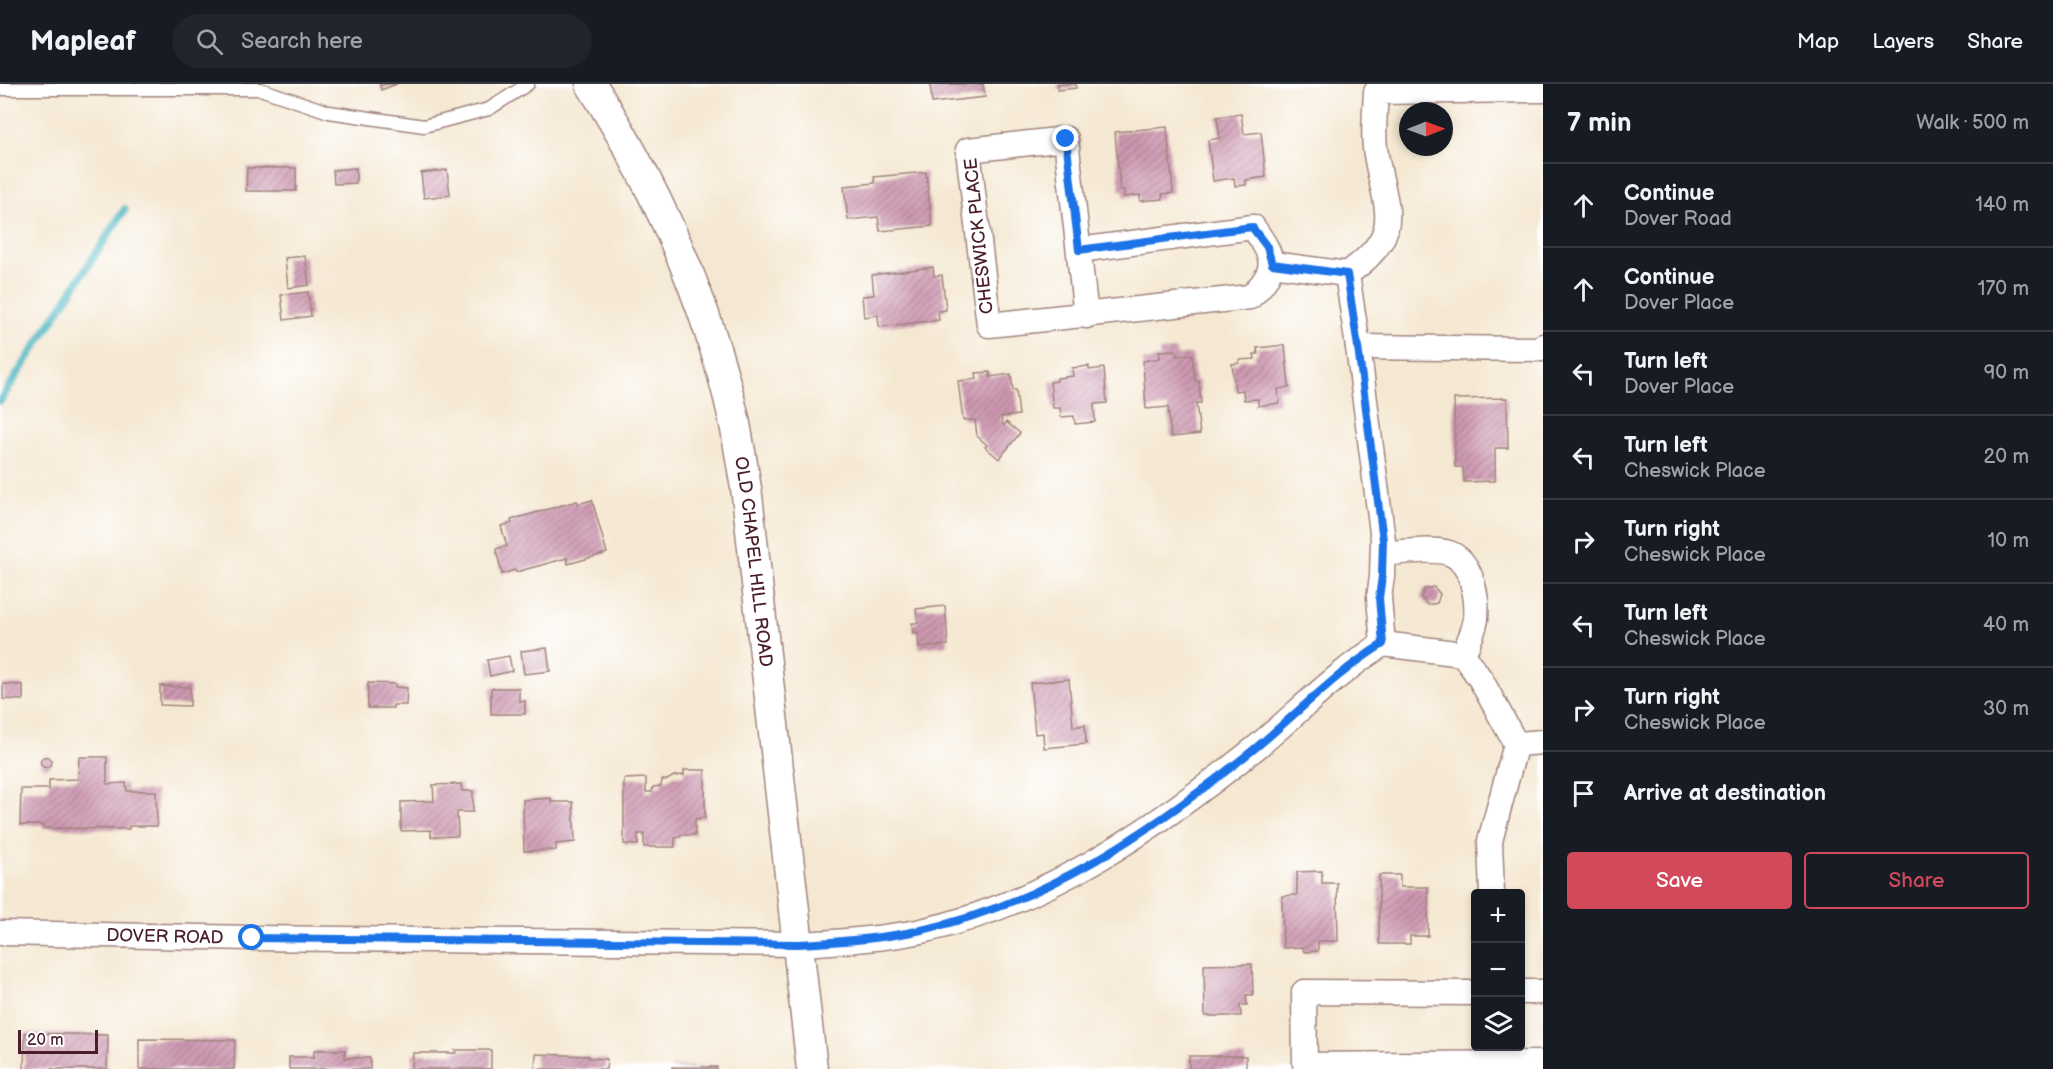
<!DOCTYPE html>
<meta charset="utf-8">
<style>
:root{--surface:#171b24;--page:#20242c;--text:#f1f3f6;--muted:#9ea1a6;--line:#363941;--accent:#d1495b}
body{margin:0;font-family:"Balsamiq Sans",sans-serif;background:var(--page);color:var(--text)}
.controls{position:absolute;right:18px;bottom:18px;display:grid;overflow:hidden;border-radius:6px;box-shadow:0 3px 9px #0003}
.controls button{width:54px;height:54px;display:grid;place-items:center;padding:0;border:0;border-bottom:2px solid var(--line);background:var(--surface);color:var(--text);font:30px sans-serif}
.compass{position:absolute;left:1399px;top:18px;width:54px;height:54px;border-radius:50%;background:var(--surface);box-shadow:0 3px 9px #0003;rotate:89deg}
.scale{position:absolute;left:18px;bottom:15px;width:80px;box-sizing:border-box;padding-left:6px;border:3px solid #4a1f2b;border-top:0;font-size:16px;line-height:21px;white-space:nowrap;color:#4a1f2b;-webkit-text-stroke:4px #fff;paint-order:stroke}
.stop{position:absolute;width:18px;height:18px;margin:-14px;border:4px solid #1a73e8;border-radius:50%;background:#fff}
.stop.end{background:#1a73e8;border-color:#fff;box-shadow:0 2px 6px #0008}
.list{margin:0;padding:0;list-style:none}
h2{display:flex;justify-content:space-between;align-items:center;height:78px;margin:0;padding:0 24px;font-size:26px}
h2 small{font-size:20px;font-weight:400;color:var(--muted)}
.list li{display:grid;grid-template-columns:39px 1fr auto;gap:18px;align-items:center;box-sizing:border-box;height:84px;padding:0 24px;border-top:2px solid var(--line)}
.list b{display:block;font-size:22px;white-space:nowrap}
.list p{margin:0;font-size:20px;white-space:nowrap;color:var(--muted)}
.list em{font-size:20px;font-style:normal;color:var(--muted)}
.actions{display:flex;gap:12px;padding:18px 24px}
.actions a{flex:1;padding:14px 0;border:2px solid var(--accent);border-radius:6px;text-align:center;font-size:21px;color:var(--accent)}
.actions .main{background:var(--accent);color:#fff}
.icon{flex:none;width:33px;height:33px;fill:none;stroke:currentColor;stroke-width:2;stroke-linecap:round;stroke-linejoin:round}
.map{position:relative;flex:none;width:1543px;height:985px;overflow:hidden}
header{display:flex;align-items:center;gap:36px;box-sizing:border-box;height:84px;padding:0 30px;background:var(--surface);border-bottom:2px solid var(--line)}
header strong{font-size:28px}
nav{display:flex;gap:33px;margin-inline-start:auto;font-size:21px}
.search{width:420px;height:54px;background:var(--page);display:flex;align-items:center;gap:15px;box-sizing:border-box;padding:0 21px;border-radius:33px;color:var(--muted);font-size:22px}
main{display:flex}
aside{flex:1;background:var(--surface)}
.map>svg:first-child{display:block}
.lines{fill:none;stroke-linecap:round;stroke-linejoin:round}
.stream{stroke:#45b4bf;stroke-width:8}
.building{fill:url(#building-hatch)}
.service-casing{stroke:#a0847e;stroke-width:15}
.minor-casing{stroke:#a0847e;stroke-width:27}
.tertiary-casing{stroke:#a0847e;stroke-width:33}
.service{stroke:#fff;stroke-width:12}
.minor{stroke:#fff;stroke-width:24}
.tertiary{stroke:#fff;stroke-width:30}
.route{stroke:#1a73e8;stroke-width:8}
.labels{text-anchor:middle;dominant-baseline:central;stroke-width:4.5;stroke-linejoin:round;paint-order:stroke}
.street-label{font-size:18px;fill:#4a1f2b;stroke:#fff}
</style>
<header>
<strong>Mapleaf</strong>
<div class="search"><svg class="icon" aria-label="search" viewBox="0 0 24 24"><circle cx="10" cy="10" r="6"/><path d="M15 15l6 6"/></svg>Search here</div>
<nav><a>Map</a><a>Layers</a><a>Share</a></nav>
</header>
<main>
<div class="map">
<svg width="1543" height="985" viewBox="0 0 1543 985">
<defs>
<pattern id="building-hatch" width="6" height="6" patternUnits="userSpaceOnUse" patternTransform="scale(1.5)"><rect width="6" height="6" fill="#ce98b1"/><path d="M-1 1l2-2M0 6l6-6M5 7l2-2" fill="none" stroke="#a97b90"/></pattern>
</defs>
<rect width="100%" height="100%" fill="#fff"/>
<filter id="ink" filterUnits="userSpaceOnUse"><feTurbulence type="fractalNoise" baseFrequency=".0167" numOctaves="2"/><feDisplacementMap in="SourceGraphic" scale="12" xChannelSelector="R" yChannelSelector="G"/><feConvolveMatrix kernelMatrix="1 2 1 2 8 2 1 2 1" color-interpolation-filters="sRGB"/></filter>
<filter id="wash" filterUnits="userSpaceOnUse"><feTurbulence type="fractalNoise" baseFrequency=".008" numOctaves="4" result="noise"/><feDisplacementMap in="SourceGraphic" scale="24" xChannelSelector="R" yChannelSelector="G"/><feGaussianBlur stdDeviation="1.35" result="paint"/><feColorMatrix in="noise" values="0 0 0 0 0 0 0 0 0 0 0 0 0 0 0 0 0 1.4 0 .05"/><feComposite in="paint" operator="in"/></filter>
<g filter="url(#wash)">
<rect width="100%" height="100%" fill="#f5e8d2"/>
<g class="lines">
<path class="stream" d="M0,317L125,125"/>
</g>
<g id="blocks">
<g class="building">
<path d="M380,0H397L381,6Z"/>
<path d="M930,0H983L985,13L932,19Z"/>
<path d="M1058,0H1076V4L1058,6Z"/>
<path d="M1241,30L1244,50L1261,48L1266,93L1246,96V101L1235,102L1234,94L1213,97L1208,56L1220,54L1217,33Z"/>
<path d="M1167,43L1173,109L1162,110L1163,115L1140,117V111L1124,113V106L1120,107L1115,48Z"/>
<path d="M247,84H296V107H246Z"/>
<path d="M356,84V99L334,100L333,86Z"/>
<path d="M447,86L450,111L424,114L421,89Z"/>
<path d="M926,88L932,142L880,147L878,133L848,136L844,102L875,99L874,93Z"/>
<path d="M305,172L309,201L288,204L285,174Z"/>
<path d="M933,183L934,192L942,191L946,226L938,227L939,236L879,243L878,231L864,233L862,212L874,211L872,191Z"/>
<path d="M308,208L311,232L284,236L281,211Z"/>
<path d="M1285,261L1289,303L1278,305L1279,319L1258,322V315L1244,316L1243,306L1235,307L1232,280L1239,279V276L1255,275L1254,270H1258L1257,264Z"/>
<path d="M1176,266L1177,272L1192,270L1195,297H1199L1201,319H1196L1200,350L1171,353L1168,323L1146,325L1143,277L1160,274L1159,267Z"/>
<path d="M1089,282V286L1104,284L1107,319L1094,320L1095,338L1075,340L1074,332L1061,333L1060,324H1053L1050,298L1057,297V294L1073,292L1072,284Z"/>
<path d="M990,288V293L1011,290L1013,306H1016L1019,331L1001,333L1002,339L1004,342L1006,338L1020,349L999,375L985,363L987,361L977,352L975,336H963L958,297L977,295L976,289Z"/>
<path d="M1507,314L1508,364H1495V397L1464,398L1463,383H1455L1454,315Z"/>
<path d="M592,416L607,469L568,480L567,474L516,488L515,486L502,490L496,465L507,462L501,442L512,439L511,436L514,435L577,417L578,420Z"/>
<path d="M1434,503L1440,510L1437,519L1428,521L1421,514L1424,505Z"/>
<path d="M945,522L948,561L919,564L918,548L913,549L912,539H918L916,525Z"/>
<path d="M547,564L550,587L524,590L521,567Z"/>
<path d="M509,572L512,587L490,592L487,576Z"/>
<path d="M1069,595L1073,643L1085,641L1086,660L1044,664L1043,649L1035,650L1030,599Z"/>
<path d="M368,599L395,600V603L407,604L406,621H393V624H368Z"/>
<path d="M3,600L23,601V616L3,615Z"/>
<path d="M160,602L190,603V622L160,621Z"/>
<path d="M491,604H519V617H525V630H491Z"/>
<circle cx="46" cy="678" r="5.5"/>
<path d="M79,673H107V700L126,699L127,707H156L157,742H129V745L43,744V741H20L21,705H49V696L78,695Z"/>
<path d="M684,686H705V734L695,735V751H680V753L675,754V763H644V750H638V761L624,760V695L646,694V708H652L653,703L661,702L662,696H667L674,692L684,691Z"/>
<path d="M461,700L462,707H473V728H457L458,752L431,753V746L401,747V718L434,717L433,701Z"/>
<path d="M551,714V718H573L575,758L556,760V766L524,767L523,716Z"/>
<path d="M1322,787V799H1337L1338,857H1318V867L1304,868L1303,863L1283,864L1282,812L1297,811V788Z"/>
<path d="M1379,791H1400V803H1428V852H1410V860H1379Z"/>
<path d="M1252,880L1253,911H1246L1247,921H1240L1241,932H1205L1204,881Z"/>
<path d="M25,949L108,951L107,985H24Z"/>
<path d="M139,955L235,956L234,985H139Z"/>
<path d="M314,966H345V974H370V985H289V973H314Z"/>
<path d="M455,966H491V985H412L413,969H456Z"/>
<path d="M536,970L589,972L588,974L607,975L606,985H535Z"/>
<rect x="1189" y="972" width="57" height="13"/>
<rect x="672" y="983" width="45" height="2"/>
</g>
</g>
</g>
<g filter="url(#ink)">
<use href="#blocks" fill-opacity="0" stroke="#a0847e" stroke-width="1.5"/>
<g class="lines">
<defs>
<path id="service" d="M0,5H260L329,28L424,42L489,25L528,0"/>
<g id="minor">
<path d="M1079,166L1253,143C1275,174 1279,185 1250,213L989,241L968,66L1066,55L1086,232"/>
<path d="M1272,180L1347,190C1409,147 1383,124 1375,64C1373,46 1375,26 1376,8L1543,6"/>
<path d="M1347,190L1358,263L1383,456L1382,492L1379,514L1383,560"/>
<path d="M1358,263L1543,265V262"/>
<path d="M1383,470C1400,468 1434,464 1449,469C1472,477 1478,514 1476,535C1474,547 1468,560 1463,570"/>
<path d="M1516,660L1543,658"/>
<path d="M1492,810L1490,757L1516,660"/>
<path id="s1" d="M0,849L252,854L799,860C838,858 879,855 917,848C1044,821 1153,746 1253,666C1296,631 1336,589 1383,560L1463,570L1481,596L1516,660"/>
<path d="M1520,908H1543"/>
<path d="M1476,909L1304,908L1305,981L1543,979"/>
</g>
<g id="tertiary">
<path id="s2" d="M591,0C656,103 707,216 734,335C739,360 743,386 747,411L812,985"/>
</g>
</defs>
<use href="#service" class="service-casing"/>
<use href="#minor" class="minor-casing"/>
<use href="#tertiary" class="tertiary-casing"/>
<use href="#service" class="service"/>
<use href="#minor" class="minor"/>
<use href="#tertiary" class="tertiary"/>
</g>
</g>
<g class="lines" filter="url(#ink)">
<path class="route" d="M252,854L799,860C838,858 879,855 917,847C1044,821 1153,746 1253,666C1296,631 1335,589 1383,560L1379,514L1382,492L1383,456L1358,263L1347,190L1272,180L1267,163L1252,143L1079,166L1066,55"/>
</g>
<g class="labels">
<g class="street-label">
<text transform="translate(979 152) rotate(-96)">CHESWICK PLACE</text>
<text stroke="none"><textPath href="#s2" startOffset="510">OLD CHAPEL HILL ROAD</textPath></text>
<text stroke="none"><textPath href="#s1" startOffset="165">DOVER ROAD</textPath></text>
</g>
</g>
</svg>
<div class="controls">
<button>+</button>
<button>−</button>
<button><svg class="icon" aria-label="layers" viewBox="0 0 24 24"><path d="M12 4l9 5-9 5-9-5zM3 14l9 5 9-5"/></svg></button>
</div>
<svg class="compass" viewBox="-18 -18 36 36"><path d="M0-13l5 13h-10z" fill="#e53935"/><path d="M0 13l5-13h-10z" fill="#9ea1a6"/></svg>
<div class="scale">20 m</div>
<div class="stop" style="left:252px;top:854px"></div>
<div class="stop end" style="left:1066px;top:55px"></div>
</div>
<aside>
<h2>7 min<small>Walk · 500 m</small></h2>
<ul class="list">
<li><svg class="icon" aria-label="ahead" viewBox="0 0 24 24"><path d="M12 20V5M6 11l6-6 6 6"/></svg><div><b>Continue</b><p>Dover Road</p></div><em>140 m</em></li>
<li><svg class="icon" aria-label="ahead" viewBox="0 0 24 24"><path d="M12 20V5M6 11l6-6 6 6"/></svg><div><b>Continue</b><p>Dover Place</p></div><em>170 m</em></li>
<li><svg class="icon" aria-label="left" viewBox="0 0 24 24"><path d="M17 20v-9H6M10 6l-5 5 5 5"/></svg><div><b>Turn left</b><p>Dover Place</p></div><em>90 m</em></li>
<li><svg class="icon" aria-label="left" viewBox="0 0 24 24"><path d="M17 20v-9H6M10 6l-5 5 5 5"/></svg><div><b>Turn left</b><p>Cheswick Place</p></div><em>20 m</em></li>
<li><svg class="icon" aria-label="right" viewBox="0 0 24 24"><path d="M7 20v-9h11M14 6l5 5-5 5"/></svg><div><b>Turn right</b><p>Cheswick Place</p></div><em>10 m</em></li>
<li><svg class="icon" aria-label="left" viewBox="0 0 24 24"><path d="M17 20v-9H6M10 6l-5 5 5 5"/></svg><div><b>Turn left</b><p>Cheswick Place</p></div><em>40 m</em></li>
<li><svg class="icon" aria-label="right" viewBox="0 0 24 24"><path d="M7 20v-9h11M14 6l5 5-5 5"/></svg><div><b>Turn right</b><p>Cheswick Place</p></div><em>30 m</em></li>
<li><svg class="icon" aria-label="arrive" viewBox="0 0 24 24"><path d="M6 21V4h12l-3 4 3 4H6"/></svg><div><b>Arrive at destination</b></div></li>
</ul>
<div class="actions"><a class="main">Save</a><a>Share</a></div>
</aside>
</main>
